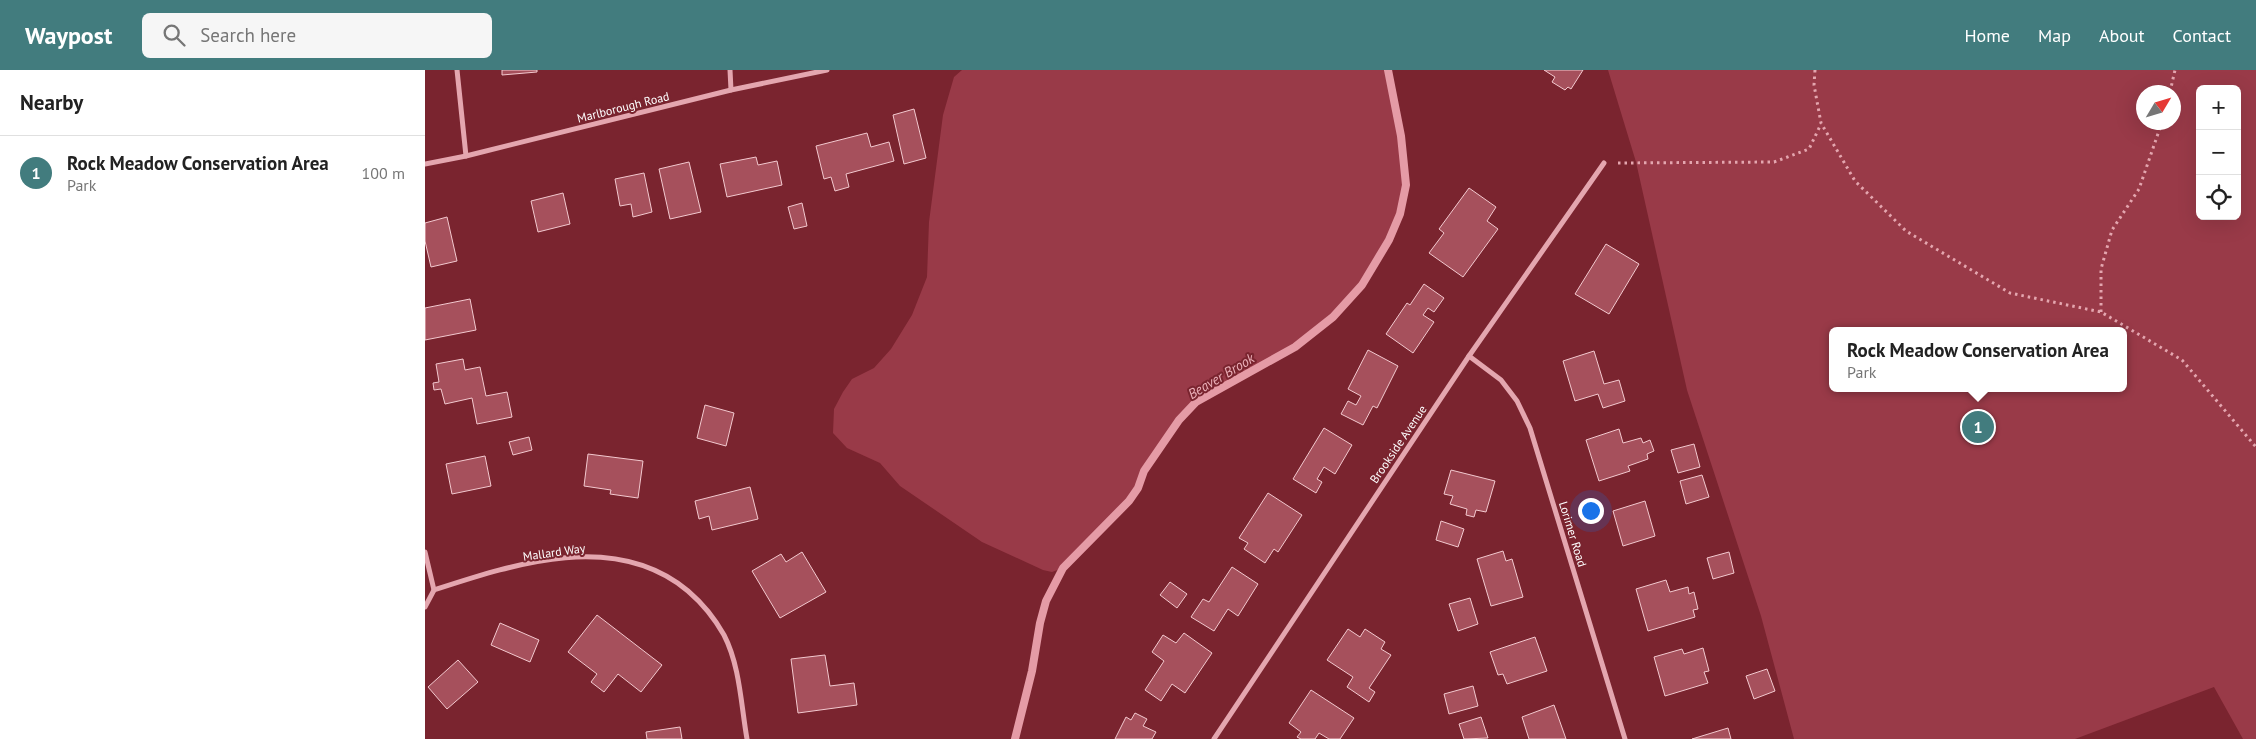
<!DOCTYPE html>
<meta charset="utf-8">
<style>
:root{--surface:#fff;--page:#f6f6f6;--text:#222;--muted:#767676;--line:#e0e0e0;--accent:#427c7e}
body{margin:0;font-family:"PT Sans",sans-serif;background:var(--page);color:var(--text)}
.controls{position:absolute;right:15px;top:15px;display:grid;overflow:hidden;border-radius:8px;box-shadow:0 5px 20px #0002}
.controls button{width:45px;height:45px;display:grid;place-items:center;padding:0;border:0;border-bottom:1px solid var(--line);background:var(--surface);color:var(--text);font:25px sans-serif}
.compass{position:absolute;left:1711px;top:15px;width:45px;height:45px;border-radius:50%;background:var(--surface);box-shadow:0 5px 20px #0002;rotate:52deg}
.you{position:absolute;left:1165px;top:440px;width:18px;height:18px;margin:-12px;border:4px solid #fff;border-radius:50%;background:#1a73e8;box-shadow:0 0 0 8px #1a73e833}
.badge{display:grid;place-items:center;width:32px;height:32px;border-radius:50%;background:var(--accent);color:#fff;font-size:16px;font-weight:700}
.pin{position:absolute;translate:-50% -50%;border:2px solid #fff;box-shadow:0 1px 5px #0006}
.popup{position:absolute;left:1404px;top:257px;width:298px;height:65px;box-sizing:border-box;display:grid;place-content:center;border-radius:8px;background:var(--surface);filter:drop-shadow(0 1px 4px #0005);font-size:16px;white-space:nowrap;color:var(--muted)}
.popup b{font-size:19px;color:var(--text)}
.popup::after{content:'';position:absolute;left:50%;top:100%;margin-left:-10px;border:10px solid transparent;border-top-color:var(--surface)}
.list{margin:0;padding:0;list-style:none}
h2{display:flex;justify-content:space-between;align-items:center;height:65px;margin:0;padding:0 20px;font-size:21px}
h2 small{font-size:16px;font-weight:400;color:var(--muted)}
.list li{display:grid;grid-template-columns:32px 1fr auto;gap:15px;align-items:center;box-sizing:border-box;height:75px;padding:0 20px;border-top:1px solid var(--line)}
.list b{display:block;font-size:19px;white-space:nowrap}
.list p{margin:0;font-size:16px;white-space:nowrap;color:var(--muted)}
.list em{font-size:16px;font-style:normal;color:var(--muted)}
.icon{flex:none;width:28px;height:28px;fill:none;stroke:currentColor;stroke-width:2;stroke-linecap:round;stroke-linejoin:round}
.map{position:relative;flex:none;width:1831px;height:669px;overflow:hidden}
header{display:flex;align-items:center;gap:30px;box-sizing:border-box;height:70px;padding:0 25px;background:var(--accent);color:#fff}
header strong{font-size:24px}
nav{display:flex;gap:28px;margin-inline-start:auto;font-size:18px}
.search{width:350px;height:45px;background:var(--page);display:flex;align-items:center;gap:12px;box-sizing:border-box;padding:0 18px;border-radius:8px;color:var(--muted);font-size:19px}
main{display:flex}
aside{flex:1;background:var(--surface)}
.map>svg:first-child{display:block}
.green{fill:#993a48;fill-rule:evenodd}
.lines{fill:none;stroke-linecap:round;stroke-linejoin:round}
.stream{stroke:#e59ba6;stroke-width:8}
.building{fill:#a6505c;stroke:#f3c9cf}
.path{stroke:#e4a6af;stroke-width:3;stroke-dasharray:2.5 4;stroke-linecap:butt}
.minor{stroke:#e4a6af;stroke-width:5}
.labels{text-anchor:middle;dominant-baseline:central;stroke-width:4;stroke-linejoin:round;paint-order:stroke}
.street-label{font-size:12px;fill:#fff;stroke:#7a242f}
.water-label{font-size:14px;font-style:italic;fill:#ecb1ba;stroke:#7a242f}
</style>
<header>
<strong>Waypost</strong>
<div class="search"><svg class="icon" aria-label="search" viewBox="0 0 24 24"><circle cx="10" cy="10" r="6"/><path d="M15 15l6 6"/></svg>Search here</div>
<nav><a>Home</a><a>Map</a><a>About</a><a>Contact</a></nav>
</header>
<main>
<aside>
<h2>Nearby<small></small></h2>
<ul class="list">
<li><span class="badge">1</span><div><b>Rock Meadow Conservation Area</b><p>Park</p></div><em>100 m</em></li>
</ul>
</aside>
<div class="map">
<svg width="1831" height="669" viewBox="0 0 1831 669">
<rect width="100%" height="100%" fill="#7a242f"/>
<g class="green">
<path d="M537,0H963L976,66L981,115L975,144L964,170L937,215L908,247L870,277L771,332L754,350L741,367L731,386L719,401L713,418L704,431L638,498L627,502L618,500L557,472L475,416L455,393L422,378L408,363L409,339L418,322L427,309L449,298L466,279L487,245L502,207L504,152L518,45L529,7Z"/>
<path d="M1183,0H1831V669H1818L1789,617L1650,669H1369L1336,546L1262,320L1211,92ZM1775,19H1812V146H1775ZM1748,22V52H1718V22ZM1408,261H1698V318H1408Z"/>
</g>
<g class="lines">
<path class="stream" d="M590,669L607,601L615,553L621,531L638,498L704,431L713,418L719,401L754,350L771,332L870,277L908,247L937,215L964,170L975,144L981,115L976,66L963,0"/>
</g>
<g class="building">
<path d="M77,0H112V2L77,5Z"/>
<path d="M1119,0H1158L1146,19L1143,17L1140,20L1127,12L1130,7Z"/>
<path d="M489,39L501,88L479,94L468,45Z"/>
<path d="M442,63L446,77L464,72L469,91L421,104L424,117L410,121L406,107L399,109L391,76Z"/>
<path d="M331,87L333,95L352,91L357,115L302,127L295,94Z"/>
<path d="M264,92L276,142L245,149L234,99Z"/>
<path d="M219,103L227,142L208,147L206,134L195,136L190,109Z"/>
<path d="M1044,118L1071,137L1062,151L1073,159L1038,207L1004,183L1019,163L1014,159Z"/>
<path d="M138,123L145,154L113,162L106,131Z"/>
<path d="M377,133L382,156L369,159L363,137Z"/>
<path d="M22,147L32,191L6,197L0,171V153Z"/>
<path d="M1181,174L1214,194L1184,244L1150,224Z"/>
<path d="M999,214L1019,228L1009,242L1003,238L998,245L1009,252L988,283L961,264L982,233L985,235Z"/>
<path d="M45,229L51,260L0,270V238Z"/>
<path d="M943,280L973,296L952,338L948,336L938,355L916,344L923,331L931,335L936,326L923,319Z"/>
<path d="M1169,281L1179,314L1194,310L1200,331L1178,338L1173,324L1150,331L1138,291Z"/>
<path d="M38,289L40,300L55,297L61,326L82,322L87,347L52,354L47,328L20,334L16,319L9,320L8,313L14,312L11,294Z"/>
<path d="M280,335L309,343L301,376L272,368Z"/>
<path d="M899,358L927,375L910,404L899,397L892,409L897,412L891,423L868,409Z"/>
<path d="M1194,359L1198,373L1216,368L1218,373L1225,370L1229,381L1222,384L1223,389L1203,396L1205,401L1174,411L1161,370Z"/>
<path d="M104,367L107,380L88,385L84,372Z"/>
<path d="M1269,374L1275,397L1253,403L1246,380Z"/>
<path d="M163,384L218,391L213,428L185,424L186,420L159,416Z"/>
<path d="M60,386L66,416L27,424L21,394Z"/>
<path d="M1026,400L1070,411L1061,442L1051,440L1049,447L1041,445L1042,439L1025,434L1028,426L1019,424Z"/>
<path d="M1277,405L1284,427L1261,434L1255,411Z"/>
<path d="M325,417L333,449L287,460L284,446L274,449L270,431Z"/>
<path d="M843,423L877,445L853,482L849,479L840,493L819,479L823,473L814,468Z"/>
<path d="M1220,431L1230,466L1198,476L1188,441Z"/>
<path d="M1016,451L1039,459L1033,477L1011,470Z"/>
<path d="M1078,481L1081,491L1087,489L1098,527L1066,536L1052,489Z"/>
<path d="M377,482L401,522L355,548L327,501L356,484L361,492Z"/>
<path d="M1304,482L1309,503L1288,509L1282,488Z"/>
<path d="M807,497L833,514L813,546L803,539L789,561L766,547L778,529L784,532Z"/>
<path d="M1241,510L1245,522L1263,517L1264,524L1269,522L1273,539L1268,540L1270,547L1223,561L1211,519Z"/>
<path d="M745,512L762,524L752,538L735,525Z"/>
<path d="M1045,528L1053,554L1033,561L1024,534Z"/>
<path d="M172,545L237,595L216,622L193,604L179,622L166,612L172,604L143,582Z"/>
<path d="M75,553L114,570L105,592L66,575Z"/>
<path d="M923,559L935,567L940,559L960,572L956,579L966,585L944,618L950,622L944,632L922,617L928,607L902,590Z"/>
<path d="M759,563L787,583L760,623L747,614L736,631L720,620L739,591L727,582L738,565L751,573Z"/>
<path d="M1110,567L1122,601L1082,614L1078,604L1073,605L1065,582Z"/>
<path d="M1278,578L1284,601L1279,602L1283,613L1240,626L1229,587L1257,579L1259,584Z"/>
<path d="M400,585L405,616L429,613L432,635L373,643L366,589Z"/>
<path d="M33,590L53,612L22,639L3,617Z"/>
<path d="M1342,599L1350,621L1329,629L1321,606Z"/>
<path d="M1048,616L1053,636L1024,644L1019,624Z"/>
<path d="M886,620L929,648L915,669H904L894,663L890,669H876L872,667L876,662L864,653Z"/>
<path d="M1129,635L1141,669H1104L1097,647Z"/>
<path d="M710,643L722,649L718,656L731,662L727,669H690L701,647L706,650Z"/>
<path d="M1056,647L1063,668L1039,669L1034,654Z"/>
<path d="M255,657L257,669H222L221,662Z"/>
<path d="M1303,658L1306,669H1267Z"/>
</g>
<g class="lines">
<g class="path">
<path d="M1390,0L1389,15L1396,53L1430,111L1481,161L1585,223L1676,242L1757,290L1831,377"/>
<path d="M1745,22L1750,0"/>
<path d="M1193,93L1349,92L1384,79L1396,54"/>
<path d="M1676,242V199L1687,160L1714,119L1737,52"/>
</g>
<g class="minor">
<path d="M32,0L41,86"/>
<path d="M305,0L306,20"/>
<path d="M0,94L41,86L306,20L402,0"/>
<path d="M1044,286L1076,310L1092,331L1105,358L1200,669"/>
<path d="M0,482L9,520L0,537"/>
<path d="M9,520C89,494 190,460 263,521C277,533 290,549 299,565C315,596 316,635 322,669"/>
<path d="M789,669L1044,286L1179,93"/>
</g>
</g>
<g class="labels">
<g class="street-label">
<text transform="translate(198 37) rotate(-14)">Marlborough Road</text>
<text transform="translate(973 374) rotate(-56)">Brookside Avenue</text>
<text transform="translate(1148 464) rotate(73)">Lorimer Road</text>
<text transform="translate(129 482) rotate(-8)">Mallard Way</text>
</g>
<g class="water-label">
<text transform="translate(796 306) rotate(-31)">Beaver Brook</text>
</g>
</g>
</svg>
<div class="controls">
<button>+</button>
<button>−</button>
<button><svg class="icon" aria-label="locate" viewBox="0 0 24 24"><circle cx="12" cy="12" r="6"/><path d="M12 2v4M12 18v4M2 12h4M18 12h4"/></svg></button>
</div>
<svg class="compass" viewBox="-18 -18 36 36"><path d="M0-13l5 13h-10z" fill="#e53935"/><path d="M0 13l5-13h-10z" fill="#767676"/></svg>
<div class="you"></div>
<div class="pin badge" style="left:1553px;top:357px">1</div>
<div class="popup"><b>Rock Meadow Conservation Area</b>Park</div>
</div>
</main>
